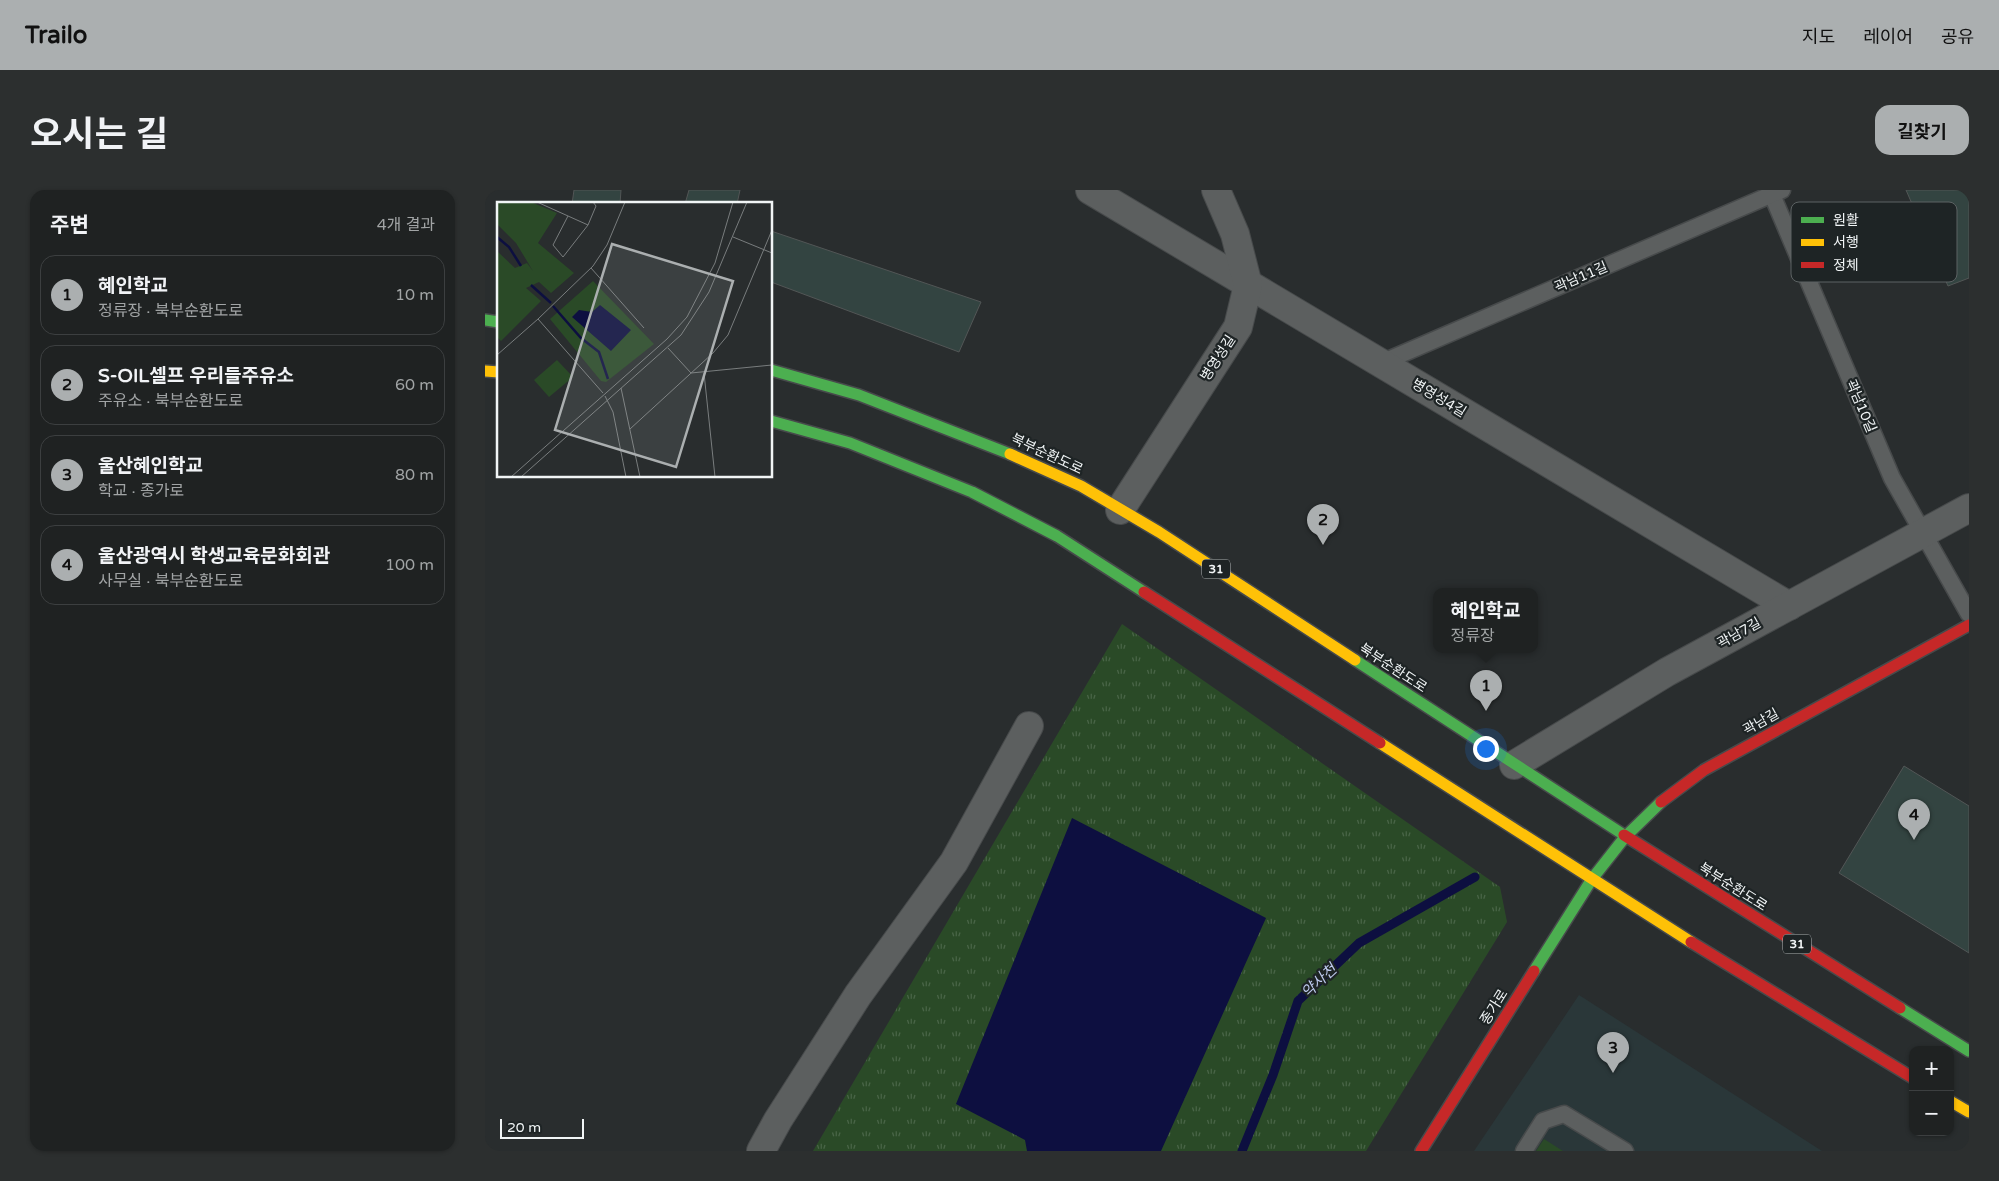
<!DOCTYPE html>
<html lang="ko">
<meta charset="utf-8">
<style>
:root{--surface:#1f2222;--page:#2c2f2f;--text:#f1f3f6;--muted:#a1a4a5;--line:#3c3f40;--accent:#abafb0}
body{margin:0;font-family:"Varela Round","Noto Sans KR",sans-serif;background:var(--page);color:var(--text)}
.controls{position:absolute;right:15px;bottom:15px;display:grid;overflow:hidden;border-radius:10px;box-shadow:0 1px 4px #0004}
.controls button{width:45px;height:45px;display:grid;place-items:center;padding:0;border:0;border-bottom:1px solid var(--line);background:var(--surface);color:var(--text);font:25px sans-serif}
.scale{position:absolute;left:15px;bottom:12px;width:84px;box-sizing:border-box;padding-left:5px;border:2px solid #f1f5f6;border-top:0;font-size:14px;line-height:18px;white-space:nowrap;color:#f1f5f6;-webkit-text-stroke:4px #1e2425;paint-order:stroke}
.you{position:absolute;left:1000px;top:558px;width:18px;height:18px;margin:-12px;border:4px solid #fff;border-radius:50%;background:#1a73e8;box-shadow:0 0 0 8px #1a73e833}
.badge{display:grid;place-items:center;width:32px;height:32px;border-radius:50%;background:var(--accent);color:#111;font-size:16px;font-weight:700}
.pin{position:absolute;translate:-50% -41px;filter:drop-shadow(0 1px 2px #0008)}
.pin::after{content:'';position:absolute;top:26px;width:18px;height:15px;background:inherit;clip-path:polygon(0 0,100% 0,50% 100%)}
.popup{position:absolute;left:948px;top:398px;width:105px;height:65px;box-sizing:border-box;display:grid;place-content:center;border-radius:10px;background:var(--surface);filter:drop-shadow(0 1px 4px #0005);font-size:16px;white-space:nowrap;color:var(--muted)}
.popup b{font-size:19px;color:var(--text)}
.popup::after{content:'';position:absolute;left:50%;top:100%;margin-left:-10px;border:10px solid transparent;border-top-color:var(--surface)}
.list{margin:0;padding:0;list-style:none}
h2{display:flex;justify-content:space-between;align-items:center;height:65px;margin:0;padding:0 20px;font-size:21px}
h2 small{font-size:16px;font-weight:400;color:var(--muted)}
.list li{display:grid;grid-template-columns:32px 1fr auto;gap:15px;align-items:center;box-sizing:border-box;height:80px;margin:0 10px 10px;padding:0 10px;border:1px solid var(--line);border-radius:15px}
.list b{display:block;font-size:19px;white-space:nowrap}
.list p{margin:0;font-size:16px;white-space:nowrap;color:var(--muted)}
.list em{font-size:16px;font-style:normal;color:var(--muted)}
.map{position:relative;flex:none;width:1484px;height:961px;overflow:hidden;border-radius:15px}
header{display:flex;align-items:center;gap:30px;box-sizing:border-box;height:70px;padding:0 25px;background:var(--accent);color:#111}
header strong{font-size:24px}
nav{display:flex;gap:28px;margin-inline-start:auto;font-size:18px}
.intro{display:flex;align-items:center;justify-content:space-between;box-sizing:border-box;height:120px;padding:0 30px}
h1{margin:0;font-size:35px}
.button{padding:12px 22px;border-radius:15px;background:var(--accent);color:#111;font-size:18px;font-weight:700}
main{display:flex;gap:30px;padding:0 30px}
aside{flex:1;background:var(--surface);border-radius:15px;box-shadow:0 1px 4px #0004}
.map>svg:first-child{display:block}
.built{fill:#2a3739}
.park{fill:url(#park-tufts)}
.pitch{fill:#2a4a27}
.water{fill:#0d0f40}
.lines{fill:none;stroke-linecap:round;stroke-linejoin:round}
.stream{stroke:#0d0f40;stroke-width:9}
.building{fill:#334441;stroke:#525656}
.lane-casing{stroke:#474a4b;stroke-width:19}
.street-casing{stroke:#474a4b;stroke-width:30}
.fast-casing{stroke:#474a4b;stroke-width:14}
.slow-casing{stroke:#474a4b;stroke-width:14}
.jam-casing{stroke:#474a4b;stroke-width:14}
.lane{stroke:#5c5f5f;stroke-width:16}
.street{stroke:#5c5f5f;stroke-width:28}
.fast{stroke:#4caf50;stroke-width:11}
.slow{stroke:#ffc107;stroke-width:11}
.jam{stroke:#c62828;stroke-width:11}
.labels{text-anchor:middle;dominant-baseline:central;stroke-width:4.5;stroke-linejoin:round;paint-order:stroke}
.shield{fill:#1e2425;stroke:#b2b6b7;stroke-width:1}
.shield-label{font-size:12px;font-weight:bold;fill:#f1f5f6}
.street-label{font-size:14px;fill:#f1f5f6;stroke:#1e2425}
.water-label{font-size:15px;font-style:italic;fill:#bfcbef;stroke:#1e2425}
.inset-river{fill:none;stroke:#0d0f40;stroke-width:2.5}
.inset-road{fill:none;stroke:#797d7e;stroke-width:1}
.view{fill:#abafb0;fill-opacity:0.15;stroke:#abafb0;stroke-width:2.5}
.inset-edge{fill:none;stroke:#f1f5f6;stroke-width:2.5}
.key{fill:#1e2425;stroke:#5d6364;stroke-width:1}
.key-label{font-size:14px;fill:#f1f5f6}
</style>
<header>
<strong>Trailo</strong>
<nav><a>지도</a><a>레이어</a><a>공유</a></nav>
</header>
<div class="intro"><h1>오시는 길</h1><a class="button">길찾기</a></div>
<main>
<aside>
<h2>주변<small>4개 결과</small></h2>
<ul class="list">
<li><span class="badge">1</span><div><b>혜인학교</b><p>정류장 · 북부순환도로</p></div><em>10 m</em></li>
<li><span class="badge">2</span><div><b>S-OIL셀프 우리들주유소</b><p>주유소 · 북부순환도로</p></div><em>60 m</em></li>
<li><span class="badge">3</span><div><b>울산혜인학교</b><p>학교 · 종가로</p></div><em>80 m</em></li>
<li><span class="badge">4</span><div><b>울산광역시 학생교육문화회관</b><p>사무실 · 북부순환도로</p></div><em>100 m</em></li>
</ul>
</aside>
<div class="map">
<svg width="1484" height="961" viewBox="0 0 1484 961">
<defs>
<pattern id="park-tufts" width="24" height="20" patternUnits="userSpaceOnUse" patternTransform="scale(1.25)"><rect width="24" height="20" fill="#2a4a27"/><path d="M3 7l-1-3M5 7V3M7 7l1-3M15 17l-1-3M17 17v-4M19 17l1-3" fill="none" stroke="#496547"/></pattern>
</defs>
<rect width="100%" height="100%" fill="#292d2e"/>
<path class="built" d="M1094,805L1337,961H989Z"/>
<path class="park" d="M637,434L1015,697L1022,732L881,961H328Z"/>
<path class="pitch" d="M1059,949L1078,961H1051Z"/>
<path class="water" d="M587,628L781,728L676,961H542L540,950L471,914Z"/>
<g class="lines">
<path class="stream" d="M757,961L788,885L813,811L874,753L990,687"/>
</g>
<g class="building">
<path d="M89,0H136L135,14H87Z"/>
<path d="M204,0H255L252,14H200Z"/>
<path d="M1421,0H1484V88L1463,96Z"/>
<path d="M286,41L496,112L474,162L286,92Z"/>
<path d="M1419,576L1484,616V763L1354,683Z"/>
</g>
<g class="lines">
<defs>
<g id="lane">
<path d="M1285,0L1407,288L1484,424"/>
<path d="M896,173L1297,0"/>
<path d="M1039,961L1058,931L1079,924L1140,961"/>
</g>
<g id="street">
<path d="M605,0L1304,416"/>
<path d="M635,320L753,137L763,95L750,44L731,0"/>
<path d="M1029,575L1182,482L1484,318"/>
<path d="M276,961L293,930L373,805L469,672L544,536"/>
</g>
<g id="fast">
<path d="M0,130L14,132"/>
<path d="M286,180L374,205L525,264"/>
<path d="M286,231L365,253L487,302L572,346L659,402"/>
<path d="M870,470L1139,645"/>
<path d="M1049,781L1107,689L1140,647L1176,612"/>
<path d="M1415,818L1484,861"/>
</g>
<g id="slow">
<path d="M0,181L14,182"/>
<path d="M525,264L596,296L674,342L870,470"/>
<path d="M895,553L1206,752"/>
<path d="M1465,911L1484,922"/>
</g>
<g id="jam">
<path d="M659,402L895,553"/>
<path d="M1176,612L1219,580L1484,435"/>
<path d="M1139,645L1415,818"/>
<path d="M1206,752L1428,888"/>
<path d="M936,961L1049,781"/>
</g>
</defs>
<use href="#lane" class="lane-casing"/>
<use href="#street" class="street-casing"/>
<use href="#fast" class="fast-casing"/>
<use href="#slow" class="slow-casing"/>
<use href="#jam" class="jam-casing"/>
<use href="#lane" class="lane"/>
<use href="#street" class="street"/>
<use href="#fast" class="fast"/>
<use href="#slow" class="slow"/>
<use href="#jam" class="jam"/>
</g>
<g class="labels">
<g class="shield">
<rect x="717" y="369.5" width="28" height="19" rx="4"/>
<rect x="1298" y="744.5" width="28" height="19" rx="4"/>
</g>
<g class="shield-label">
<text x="731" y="379">31</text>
<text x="1312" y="754">31</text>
</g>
<g class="street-label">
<text transform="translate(1096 87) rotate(-23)">곽남11길</text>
<text transform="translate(733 168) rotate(-57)">병영성길</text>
<text transform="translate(954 208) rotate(31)">병영성4길</text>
<text transform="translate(1376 216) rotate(67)">곽남10길</text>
<text transform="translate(562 264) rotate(25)">북부순환도로</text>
<text transform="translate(1254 443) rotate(-29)">곽남7길</text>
<text transform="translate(908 478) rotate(33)">북부순환도로</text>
<text transform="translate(1276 532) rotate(-29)">곽남길</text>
<text transform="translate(1248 697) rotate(32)">북부순환도로</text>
<text transform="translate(1009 817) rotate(-58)">종가로</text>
</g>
<g class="water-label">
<text transform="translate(834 791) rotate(-43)">약사천</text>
</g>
</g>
<g transform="translate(12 12)">
<rect width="275" height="275" fill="#292d2e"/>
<path d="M0,0H34L60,11L41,41L77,71L54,91L42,80L29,86L44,99L4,139L0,135V49L18,66L30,61L36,69L19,41L0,22ZM96,79L157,142L109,180L104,179L53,117Z" fill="#2a4a27"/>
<path d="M60,158L76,175L52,195L37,178Z" fill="#2a4a27"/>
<path d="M103,103L134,128L114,149L75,115L82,108L95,110Z" fill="#0d0f40"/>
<path class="inset-river" d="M0,35L12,45L24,64M34,83L54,101M56,104L84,136L102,150L111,177"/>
<path class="inset-road" d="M40,0L91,23M71,14L56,43L66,55L91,23L99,4L96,0M236,35L275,51M94,66L147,126M171,146L194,171L275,163M0,153L41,117M207,171L218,275M124,186L143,275M106,191L41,117L96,64L110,43L128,0M108,194L116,210L129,275M133,227L216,151L231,133L275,28M14,275L170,137L190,115L218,61L236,0M24,275L184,133L212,90L250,0"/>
<path class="view" d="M115,42L236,79L179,265L58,228Z"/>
<rect width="275" height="275" class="inset-edge"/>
</g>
<rect x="1306" y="12" width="166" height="80" rx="8" class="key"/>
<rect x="1316" y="27" width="23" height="6" fill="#4caf50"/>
<rect x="1316" y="49" width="23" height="7" fill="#ffc107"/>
<rect x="1316" y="72" width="23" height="6" fill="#c62828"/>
<g class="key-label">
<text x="1348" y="35">원활</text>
<text x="1348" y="57">서행</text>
<text x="1348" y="80">정체</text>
</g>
</svg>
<div class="controls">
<button>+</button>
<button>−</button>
</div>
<div class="scale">20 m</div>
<div class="you"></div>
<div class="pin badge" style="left:1001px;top:521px">1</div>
<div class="popup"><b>혜인학교</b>정류장</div>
<div class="pin badge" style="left:838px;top:355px">2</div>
<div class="pin badge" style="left:1128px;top:883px">3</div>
<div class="pin badge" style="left:1429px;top:650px">4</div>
</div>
</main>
